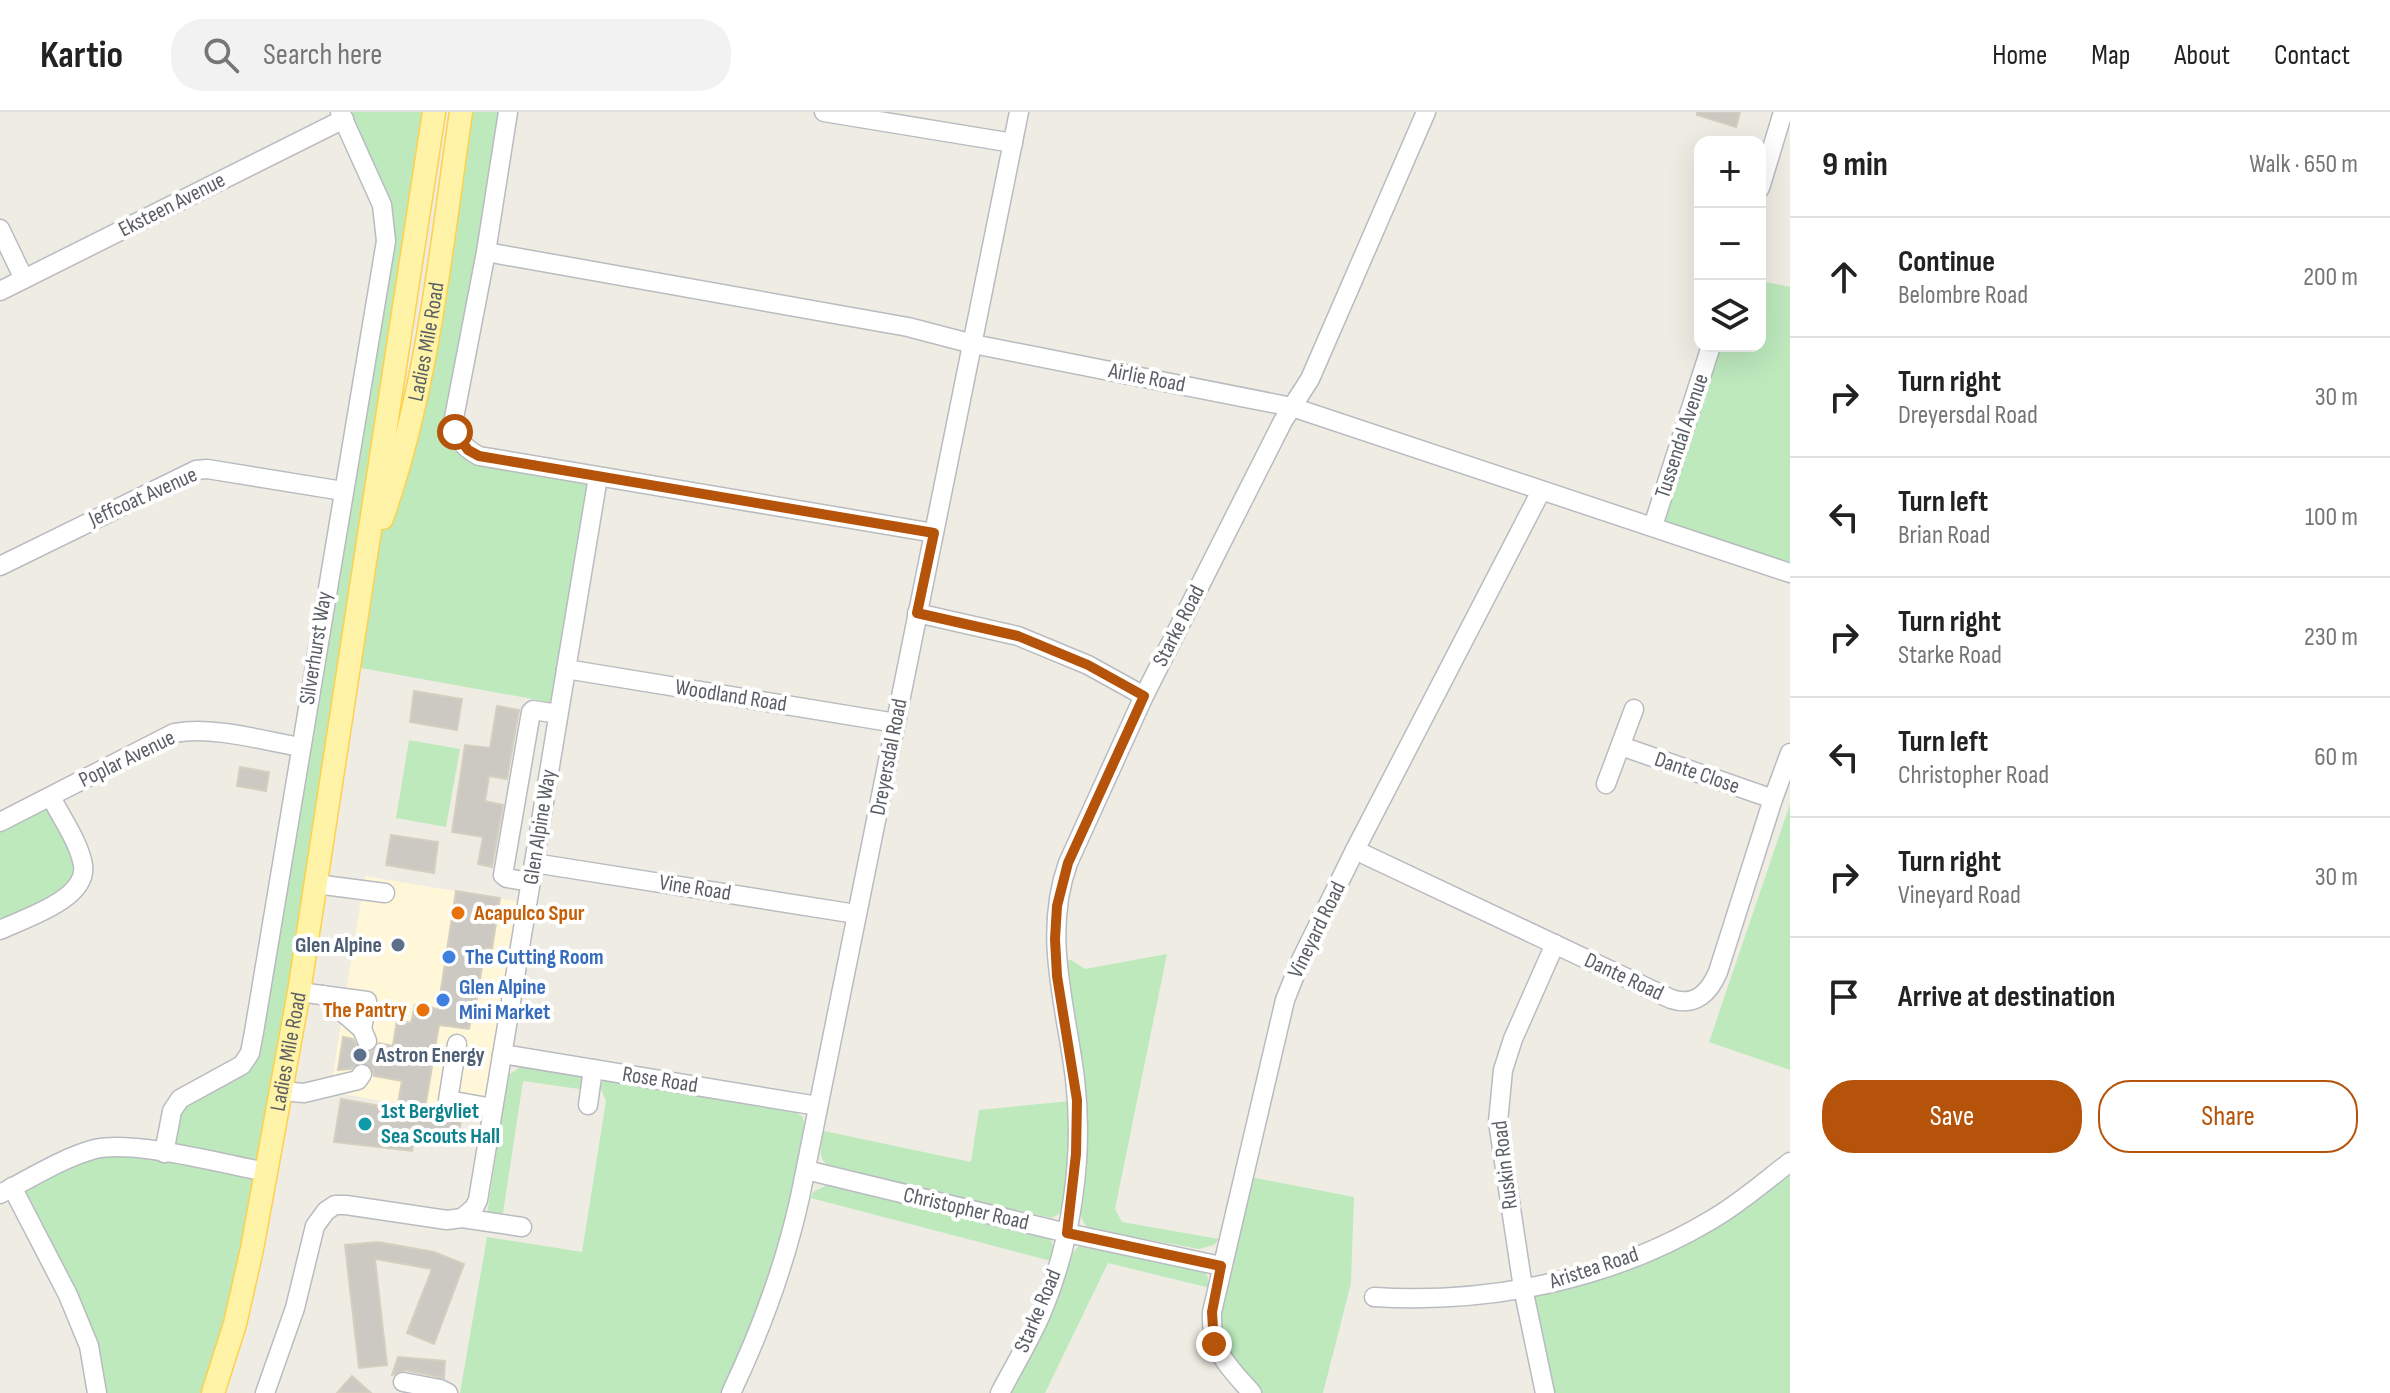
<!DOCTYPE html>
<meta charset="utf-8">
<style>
:root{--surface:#fff;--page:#f2f2f2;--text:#222;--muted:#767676;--line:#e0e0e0;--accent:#b45309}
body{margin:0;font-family:"Sofia Sans Condensed",sans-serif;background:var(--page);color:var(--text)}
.controls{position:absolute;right:24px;top:24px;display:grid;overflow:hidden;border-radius:16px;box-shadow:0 8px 32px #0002}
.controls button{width:72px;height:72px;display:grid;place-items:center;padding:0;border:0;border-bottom:2px solid var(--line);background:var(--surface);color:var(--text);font:40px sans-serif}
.stop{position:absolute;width:24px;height:24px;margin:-18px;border:6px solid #b45309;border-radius:50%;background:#fff}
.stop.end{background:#b45309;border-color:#fff;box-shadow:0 2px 8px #0008}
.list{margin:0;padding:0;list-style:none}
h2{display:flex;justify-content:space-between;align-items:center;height:104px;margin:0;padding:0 32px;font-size:34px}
h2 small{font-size:26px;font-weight:400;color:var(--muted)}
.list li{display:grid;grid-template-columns:52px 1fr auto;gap:24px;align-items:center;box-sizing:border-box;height:120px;padding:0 32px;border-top:2px solid var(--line)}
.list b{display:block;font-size:30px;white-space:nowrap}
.list p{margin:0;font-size:26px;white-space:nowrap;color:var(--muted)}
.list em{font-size:26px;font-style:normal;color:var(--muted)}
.actions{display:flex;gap:16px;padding:24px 32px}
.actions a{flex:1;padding:18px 0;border:2px solid var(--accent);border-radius:32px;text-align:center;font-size:28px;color:var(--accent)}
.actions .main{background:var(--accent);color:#fff}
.icon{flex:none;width:44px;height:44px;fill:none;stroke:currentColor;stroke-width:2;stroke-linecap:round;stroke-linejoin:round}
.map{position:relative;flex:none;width:1790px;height:1281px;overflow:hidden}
header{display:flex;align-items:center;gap:48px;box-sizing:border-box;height:112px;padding:0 40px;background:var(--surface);border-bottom:2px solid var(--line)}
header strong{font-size:38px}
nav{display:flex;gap:44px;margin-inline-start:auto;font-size:28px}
.search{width:560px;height:72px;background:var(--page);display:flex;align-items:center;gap:20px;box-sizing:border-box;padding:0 28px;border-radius:32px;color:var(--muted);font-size:30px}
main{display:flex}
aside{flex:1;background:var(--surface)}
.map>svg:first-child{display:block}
.commercial{fill:#fff7d8}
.green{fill:#bde9bd}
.building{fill:#ccc9c2;stroke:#d5cfc0;stroke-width:2}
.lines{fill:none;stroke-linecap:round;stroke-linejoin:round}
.minor-tunnel{stroke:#cacac4;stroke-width:18;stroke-dasharray:18 9;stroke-linecap:butt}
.minor-casing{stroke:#b8bbc0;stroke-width:21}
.major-casing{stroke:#ffd04c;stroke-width:25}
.minor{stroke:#fff;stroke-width:18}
.major{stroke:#fff3a8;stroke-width:22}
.route{stroke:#b45309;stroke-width:10}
.food-dot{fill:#e8710a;stroke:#fff;stroke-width:3}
.service-dot{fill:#5c6f8a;stroke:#fff;stroke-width:3}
.shop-dot{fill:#3f7fe0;stroke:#fff;stroke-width:3}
.culture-dot{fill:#0f9aa8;stroke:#fff;stroke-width:3}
.labels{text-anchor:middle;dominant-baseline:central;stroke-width:8;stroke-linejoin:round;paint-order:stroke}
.street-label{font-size:22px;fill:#5b5f65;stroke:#fff}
.food-label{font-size:22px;font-weight:bold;fill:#c56008;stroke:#fff;text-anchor:start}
.service-label{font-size:22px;font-weight:bold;fill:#4e5e75;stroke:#fff;text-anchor:end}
.shop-label{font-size:22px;font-weight:bold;fill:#366cbe;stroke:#fff;text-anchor:start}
.culture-label{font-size:22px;font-weight:bold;fill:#0d838f;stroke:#fff;text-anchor:start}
</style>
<header>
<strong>Kartio</strong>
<div class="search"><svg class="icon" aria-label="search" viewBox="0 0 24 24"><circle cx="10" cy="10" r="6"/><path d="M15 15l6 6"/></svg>Search here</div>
<nav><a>Home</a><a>Map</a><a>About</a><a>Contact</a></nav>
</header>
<main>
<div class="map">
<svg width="1790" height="1281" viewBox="0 0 1790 1281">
<rect width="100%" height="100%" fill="#efede3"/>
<path class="commercial" d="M365,764L527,791L491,1007L330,980Z"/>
<g class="green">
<path d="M340,0H434L393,267L397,364L461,0H508L454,306L468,338L598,365L560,592L350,554L316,772L213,1281H97L89,1234L12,1075L69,1046L164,1041L172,999L242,953L386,129Z"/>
<path d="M1760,169L1790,175V463L1656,412L1711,234H1760Z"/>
<path d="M409,628L460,637L446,715L396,706Z"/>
<path d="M51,685L81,769L0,818V710Z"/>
<path d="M1790,692V958L1709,930Z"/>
<path d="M1167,842L1115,1097L1122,1110L1219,1127L1214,1133L1199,1137L1090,1117C1075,1107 1082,1088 1083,1072L1064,849L1071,848L1085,857Z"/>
<path d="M522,954L579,963L584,968L583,974L579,977L523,969L503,1101L487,1103L507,969L510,962Z"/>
<path d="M604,967L791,997L803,1005L806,1018L777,1153L749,1226L721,1281H460L487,1125L582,1140L606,989L600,975Z"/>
<path d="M1070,989V1042L1062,1100L1052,1106L835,1058C817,1050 819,1036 824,1019L971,1050L979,998Z"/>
<path d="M1790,1050V1281H1547L1526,1176L1638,1143Z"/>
<path d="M1245,1064L1354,1085L1351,1171L1323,1281H1254L1222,1244L1212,1207Z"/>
<path d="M827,1073L1049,1125L1055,1137L1051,1149L811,1086L813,1080Z"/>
<path d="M1080,1133L1201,1158L1207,1163L1210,1176L1108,1151L1045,1281H1009L1049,1203L1071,1143Z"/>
</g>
<g class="building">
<path d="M1697,0H1740L1736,15L1697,3Z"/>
<path d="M414,579L462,587L457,618L410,610Z"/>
<path d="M497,594L519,598L507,667L489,664L485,689L503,693L492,755L478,752L483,725L452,720L465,633L490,636Z"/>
<path d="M240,655L269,660L266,679L237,674Z"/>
<path d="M391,723L438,730L434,761L386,753Z"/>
<path d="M456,779L500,786L492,837L485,836L476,892L483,893L481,909L471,907L469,917L439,913L424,1002L461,1008L457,1034L414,1027L412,1039L334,1030L341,987L397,997L402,969L374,964L372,956L364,950L356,952L351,957L338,958L343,925L353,927L359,938L365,941L372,940L379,931L393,934L397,908L411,911L415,893L438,897Z"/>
<path d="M378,1130L434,1140L464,1152L434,1232L407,1221L432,1157L375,1147L387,1253L359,1256L345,1133Z"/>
<path d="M398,1245L445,1249L444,1266L405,1258L392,1263Z"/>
<path d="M352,1264L371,1281H337Z"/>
</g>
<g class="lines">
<path class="minor-tunnel" d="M362,962L367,929"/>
<defs>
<g id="minor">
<path d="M508,0L486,140L454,306C455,325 462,335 479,344L934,421"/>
<path d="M824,0L1013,31"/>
<path d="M1760,76L1783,0"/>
<path d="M0,117L24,167"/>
<path d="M486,140L908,215L973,232L1292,295L1790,461"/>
<path d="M0,179L344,7"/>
<path d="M1653,414L1711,234"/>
<path d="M0,454L196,358L207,357L343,379"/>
<path d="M917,501L1018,524L1088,553L1144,584"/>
<path d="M566,557L896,611"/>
<path d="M1621,634L1773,687"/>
<path d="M1606,672L1634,597"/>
<path d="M0,710L174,621C214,614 260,628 300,635"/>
<path d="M1355,738L1671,887C1695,895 1709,881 1718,860L1773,687L1790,641"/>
<path d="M534,751L856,802"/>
<path d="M530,770L507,766L503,763L531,600L533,598L558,602"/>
<path d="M316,772L385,781"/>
<path d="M0,818C25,806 88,787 83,753C79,730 61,705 51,685"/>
<path d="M299,880L367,889L362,917"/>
<path d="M323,883L362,917L367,929"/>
<path d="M457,932L448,988L493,996"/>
<path d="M502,942L818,994"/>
<path d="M282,979L304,981L358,968L362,962"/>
<path d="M588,993L593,957"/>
<path d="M164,1041L172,999L180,987L242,953L250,941L254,920L386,129L382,93L340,0"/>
<path d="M806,1058L1067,1121L1221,1154"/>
<path d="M12,1075L68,1183L89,1234L97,1281"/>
<path d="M0,1082C31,1066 62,1046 95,1037C136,1028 223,1052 267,1060"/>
<path d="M462,1106L474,1096L478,1088L598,365"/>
<path d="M1374,1185C1489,1192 1611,1168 1711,1108C1739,1092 1764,1070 1790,1050"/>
<path d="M403,1270L440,1277L448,1281"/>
<path d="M265,1281L295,1196L315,1114L326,1099L335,1093H346L447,1108L462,1106L522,1115"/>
<path d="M731,1281C761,1218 785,1153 800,1085L1019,0"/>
<path d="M1000,1281C1014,1254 1030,1228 1042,1200C1072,1129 1084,1043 1075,967C1066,893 1042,824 1068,751L1144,584L1283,309L1310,267L1426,0"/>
<path d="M1252,1281C1228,1254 1210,1239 1212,1200L1285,888L1301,848L1355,738L1541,379"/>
<path d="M1545,1281L1523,1176L1498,1010L1503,958L1513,927L1555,832"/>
</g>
<g id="major">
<path id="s1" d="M382,406C428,276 441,136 461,0"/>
<path id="s2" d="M213,1281L235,1212L252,1137L299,880L434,0"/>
</g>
</defs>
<use href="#minor" class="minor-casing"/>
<use href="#major" class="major-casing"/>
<use href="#minor" class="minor"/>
<use href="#major" class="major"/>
</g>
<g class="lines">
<path class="route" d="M455,320L468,338L479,344L934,421L917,501L1018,524L1088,553L1144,584L1068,751L1057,794L1055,827L1057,864L1077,988L1076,1042L1067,1121L1221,1154L1212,1200L1214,1232"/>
</g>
<g class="food-dot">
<circle cx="458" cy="801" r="8"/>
<circle cx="423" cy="898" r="8"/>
</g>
<g class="service-dot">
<circle cx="398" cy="833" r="8"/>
<circle cx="360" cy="943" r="8"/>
</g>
<g class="shop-dot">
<circle cx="449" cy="845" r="8"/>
<circle cx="443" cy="888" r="8"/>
</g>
<circle class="culture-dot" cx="365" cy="1012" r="8"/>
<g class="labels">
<g class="street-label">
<text transform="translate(172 93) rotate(-27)">Eksteen Avenue</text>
<text stroke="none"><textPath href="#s1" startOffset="182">Ladies Mile Road</textPath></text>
<text transform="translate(1147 266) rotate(11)">Airlie Road</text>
<text transform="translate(1682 324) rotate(-72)">Tussendal Avenue</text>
<text transform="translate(143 385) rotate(-24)">Jeffcoat Avenue</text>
<text transform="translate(1179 514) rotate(-63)">Starke Road</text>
<text transform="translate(316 536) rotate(-81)">Silverhurst Way</text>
<text transform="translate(731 584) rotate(9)">Woodland Road</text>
<text transform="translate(889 645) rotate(-79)">Dreyersdal Road</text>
<text transform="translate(127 647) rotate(-26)">Poplar Avenue</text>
<text transform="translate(1697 661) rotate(19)">Dante Close</text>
<text transform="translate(540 715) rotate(-81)">Glen Alpine Way</text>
<text transform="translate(695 776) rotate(9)">Vine Road</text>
<text transform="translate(1317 818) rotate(-64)">Vineyard Road</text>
<text transform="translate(1624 865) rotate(25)">Dante Road</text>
<text stroke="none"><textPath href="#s2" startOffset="350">Ladies Mile Road</textPath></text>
<text transform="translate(660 968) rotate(9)">Rose Road</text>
<text transform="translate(1505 1053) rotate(-97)">Ruskin Road</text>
<text transform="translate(966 1097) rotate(13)">Christopher Road</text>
<text transform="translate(1594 1156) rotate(-18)">Aristea Road</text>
<text transform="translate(1038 1199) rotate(-67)">Starke Road</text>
</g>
<g class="food-label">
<text x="474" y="801">Acapulco Spur</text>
<text x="407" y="898" text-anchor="end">The Pantry</text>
</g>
<g class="service-label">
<text x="382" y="833">Glen Alpine</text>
<text x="376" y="943" text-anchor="start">Astron Energy</text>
</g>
<g class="shop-label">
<text x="465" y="845">The Cutting Room</text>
<text x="459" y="875">Glen Alpine<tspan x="459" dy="25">Mini Market</tspan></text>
</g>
<g class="culture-label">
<text x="381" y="999">1st Bergvliet<tspan x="381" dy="25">Sea Scouts Hall</tspan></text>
</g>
</g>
</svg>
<div class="controls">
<button>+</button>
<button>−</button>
<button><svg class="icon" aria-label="layers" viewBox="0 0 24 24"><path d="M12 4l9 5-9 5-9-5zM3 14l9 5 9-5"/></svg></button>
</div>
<div class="stop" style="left:455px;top:320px"></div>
<div class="stop end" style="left:1214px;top:1232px"></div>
</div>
<aside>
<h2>9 min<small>Walk · 650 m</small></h2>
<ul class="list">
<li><svg class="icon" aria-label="ahead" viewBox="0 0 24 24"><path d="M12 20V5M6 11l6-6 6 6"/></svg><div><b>Continue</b><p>Belombre Road</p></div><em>200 m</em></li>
<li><svg class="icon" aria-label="right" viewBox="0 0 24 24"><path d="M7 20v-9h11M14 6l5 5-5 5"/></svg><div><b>Turn right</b><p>Dreyersdal Road</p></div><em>30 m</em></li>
<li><svg class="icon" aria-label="left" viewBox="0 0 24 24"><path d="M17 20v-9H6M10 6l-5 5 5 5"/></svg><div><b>Turn left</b><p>Brian Road</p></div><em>100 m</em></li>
<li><svg class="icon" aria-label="right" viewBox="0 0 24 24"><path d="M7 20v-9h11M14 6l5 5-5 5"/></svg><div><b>Turn right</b><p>Starke Road</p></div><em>230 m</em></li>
<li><svg class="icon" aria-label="left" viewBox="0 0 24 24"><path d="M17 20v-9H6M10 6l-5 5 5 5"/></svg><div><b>Turn left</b><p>Christopher Road</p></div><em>60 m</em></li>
<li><svg class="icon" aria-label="right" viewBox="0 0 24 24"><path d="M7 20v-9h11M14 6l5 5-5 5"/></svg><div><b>Turn right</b><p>Vineyard Road</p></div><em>30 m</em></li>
<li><svg class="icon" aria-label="arrive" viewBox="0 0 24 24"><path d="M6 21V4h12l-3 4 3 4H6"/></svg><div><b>Arrive at destination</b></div></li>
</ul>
<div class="actions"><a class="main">Save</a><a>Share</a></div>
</aside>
</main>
